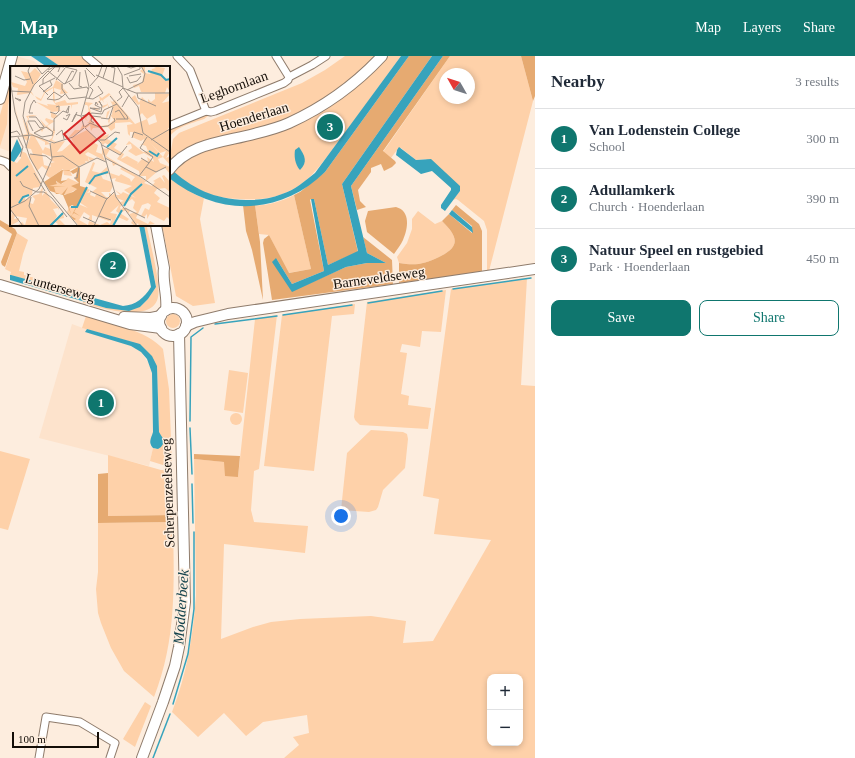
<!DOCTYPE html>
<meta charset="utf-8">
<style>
:root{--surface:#fff;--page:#f6f6f7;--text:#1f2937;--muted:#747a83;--line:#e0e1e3;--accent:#0f766e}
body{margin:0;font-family:Georgia,serif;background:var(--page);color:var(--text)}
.controls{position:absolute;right:12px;bottom:12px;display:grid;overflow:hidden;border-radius:8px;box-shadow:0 2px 6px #0003}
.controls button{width:36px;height:36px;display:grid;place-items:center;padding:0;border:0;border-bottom:1px solid var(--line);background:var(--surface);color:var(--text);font:20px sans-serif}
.compass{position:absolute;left:439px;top:12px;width:36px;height:36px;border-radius:50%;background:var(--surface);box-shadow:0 2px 6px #0003;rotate:309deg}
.scale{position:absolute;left:12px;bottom:10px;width:87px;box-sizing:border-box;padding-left:4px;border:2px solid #130d07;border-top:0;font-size:11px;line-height:14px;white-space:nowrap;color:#130d07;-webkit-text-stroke:3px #fdedde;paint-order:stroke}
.you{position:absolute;left:341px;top:460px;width:14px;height:14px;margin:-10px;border:3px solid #fff;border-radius:50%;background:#1a73e8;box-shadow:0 0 0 6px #1a73e833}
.badge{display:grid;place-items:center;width:26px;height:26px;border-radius:50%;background:var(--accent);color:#fff;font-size:13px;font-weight:700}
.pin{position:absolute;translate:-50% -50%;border:2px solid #fff;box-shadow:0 1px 4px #0006}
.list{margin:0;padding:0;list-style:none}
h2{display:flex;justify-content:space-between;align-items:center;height:52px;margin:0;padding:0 16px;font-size:17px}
h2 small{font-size:13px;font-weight:400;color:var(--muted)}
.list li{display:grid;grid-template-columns:26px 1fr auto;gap:12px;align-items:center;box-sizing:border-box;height:60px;padding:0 16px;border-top:1px solid var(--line)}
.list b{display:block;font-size:15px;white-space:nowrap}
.list p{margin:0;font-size:13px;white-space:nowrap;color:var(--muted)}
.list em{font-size:13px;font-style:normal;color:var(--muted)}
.actions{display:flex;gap:8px;padding:12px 16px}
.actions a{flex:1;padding:9px 0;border:1px solid var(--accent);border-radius:8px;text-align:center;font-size:14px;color:var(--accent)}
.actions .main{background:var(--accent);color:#fff}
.map{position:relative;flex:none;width:535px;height:702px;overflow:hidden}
header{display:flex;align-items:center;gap:24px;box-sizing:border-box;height:56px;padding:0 20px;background:var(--accent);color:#fff}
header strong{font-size:19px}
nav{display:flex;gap:22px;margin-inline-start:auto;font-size:14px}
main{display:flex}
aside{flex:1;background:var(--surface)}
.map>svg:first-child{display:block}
.built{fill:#fde3cc}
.green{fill:#fed1a9;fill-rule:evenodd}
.forest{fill:#e6aa71}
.water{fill:#37a3bc}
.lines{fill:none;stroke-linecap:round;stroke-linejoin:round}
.stream{stroke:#37a3bc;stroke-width:1.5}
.street-casing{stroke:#8f7c6c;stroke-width:9}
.secondary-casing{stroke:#8f7c6c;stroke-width:12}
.street{stroke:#fff;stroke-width:7}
.secondary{stroke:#fff;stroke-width:10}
.labels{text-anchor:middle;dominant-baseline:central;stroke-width:3;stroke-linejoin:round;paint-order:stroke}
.street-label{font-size:14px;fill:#130d07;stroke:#fdedde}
.water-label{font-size:15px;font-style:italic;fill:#11414c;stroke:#fdedde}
.inset-river{fill:none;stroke:#37a3bc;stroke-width:2}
.inset-road{fill:none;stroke:#9f9388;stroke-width:1}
.view{fill:#d62828;fill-opacity:0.15;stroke:#d62828;stroke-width:2}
.inset-edge{fill:none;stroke:#130d07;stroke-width:2}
</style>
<header>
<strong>Map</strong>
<nav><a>Map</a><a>Layers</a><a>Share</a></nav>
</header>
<main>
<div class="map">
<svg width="535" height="702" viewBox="0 0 535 702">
<rect width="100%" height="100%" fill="#fdedde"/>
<g class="built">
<path d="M16,0L34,5L40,11H13Z"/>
<path d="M11,36V96L0,92L6,68L7,49Z"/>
<path d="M72,268L131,290L141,296L149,308L152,317L153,377L150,389L153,392L149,410L39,382Z"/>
</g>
<g class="green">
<path d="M45,0H81L92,11H61Z"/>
<path d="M345,0H376C349,26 320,50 284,63C274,67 263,71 253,74C224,82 190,82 169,106L173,83L179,77L302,27L325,14Z"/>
<path d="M388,0H401C381,27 362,54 342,81C328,98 315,121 295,132C275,143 262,144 240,143C215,143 192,134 174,116C178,106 189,102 198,97L328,51L358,30L380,10Z"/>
<path d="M450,0H521L533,45L489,215H487V174L484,165L458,144L456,143L453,144L460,135L426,103L416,104L401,92L397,94L391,102L383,96ZM445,18H469V42H445Z"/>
<path d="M9,27L11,28V37L8,49L7,68L0,91V59Z"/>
<path d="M205,59L208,60L204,63C193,67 173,71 169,83V73Z"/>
<path d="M169,122L196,139L204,142L200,163L215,247L193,250L176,240L162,169H169Z"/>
<path d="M294,139L311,213L288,217L269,179L259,178L255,149C269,150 282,145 294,139Z"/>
<path d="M418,155L435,168L442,165C458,181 461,190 439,201C424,208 416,210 399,207L397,201L407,187L412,173V163Z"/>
<path d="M144,169L147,171C150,187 161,227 158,241C153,268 100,252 83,247V245L106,252L140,251L148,243L156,231Z"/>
<path d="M17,177L28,184L23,198L19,215L24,216V219L82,235L83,239L10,219L11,216L5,213Z"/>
<path d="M527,222L521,329L535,330V702H284L299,689L293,681L309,677L307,659L263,666L246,680L224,657L198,681L172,656C187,617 193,581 196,539L194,403L225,406L238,421L255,263L277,259L259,413L254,415L251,454L254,466L308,470L305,497L224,488L221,583L253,571L271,566L300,563L371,560L406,565L403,587L433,585L491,484L434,478L439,443L423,440L451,233ZM490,621H520V687H490Z"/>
<path d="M446,234L441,276L422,275L420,291L402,288L400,296L407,297L401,338L409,340L408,349L431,352L428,373L360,369L355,364L354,361L367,246Z"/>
<path d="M355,248L354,258L332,260L314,415L264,410L282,259Z"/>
<circle cx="173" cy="265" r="7"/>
<path d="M86,260C108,266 148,275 163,293L169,333L172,408L163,409L150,405L153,392L156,393L159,378L157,310L132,286L82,272Z"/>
<path d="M229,314L248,317L243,357L224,354Z"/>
<circle cx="236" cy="363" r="6"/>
<path d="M371,374L403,376L407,378L408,383L405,412L383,434L378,451L376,454L369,456L341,454L347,397Z"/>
<path d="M0,395L30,403L8,474L0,472Z"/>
<path d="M108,399L161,414H171L173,459L108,460Z"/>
<path d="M173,466C174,527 177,583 154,641L124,615L111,592L101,567L98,557L96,533L98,516V467Z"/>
<path d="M145,646L151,650L135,691L123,683Z"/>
</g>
<g class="forest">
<path d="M409,0H432L342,128L358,196L328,209L314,143H311L310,144L324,215L292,228L276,202L292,235L346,211L367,207H386L367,197L363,181L392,204L393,228L272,244L263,187L264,183L269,179L289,217L311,213L294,139L300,136L325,116Z"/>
<path d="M443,0H450L383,95L395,105L396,107L392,111L384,115L381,108L371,112V116L358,134L360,145L366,151L357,154L351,130Z"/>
<path d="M521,0H535V40L533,45Z"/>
<path d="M243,149H255L260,186L263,244L252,194L246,175Z"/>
<path d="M456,149L479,168L482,175V216L399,227V207C416,210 424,208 439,201C461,190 458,181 442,165L449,158L472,177V170L452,154Z"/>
<path d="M396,151C411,155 408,173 403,184C401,189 397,193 394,198L367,176L365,165L368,155Z"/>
<path d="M0,164L15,173L17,177L5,211L2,209L1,206L12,178L0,170Z"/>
<path d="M194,398L240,400L238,421L225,420L224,406L194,403Z"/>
<path d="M108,417V460L173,459V466L98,467V418Z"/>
</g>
<g class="water">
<path d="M31,0H45L61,11H47Z"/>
<path d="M401,0H409L325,116C280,160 218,161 169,122V111C192,133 214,143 246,144C258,144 270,143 282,138C295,134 305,125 315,117Z"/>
<path d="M432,0H443L351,130L367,197L386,207H367L346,211L292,236L272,206L276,202L292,228L324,215L311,143H314L328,209L358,195L342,128Z"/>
<path d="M299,91C305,100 308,106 300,114C295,109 294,100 295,94Z"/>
<path d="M399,91L416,104L431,103L460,130V135L445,155L441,152V149L451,134V132L432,115L421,118L396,99L397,94Z"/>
<path d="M452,154L472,171L473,177L449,158Z"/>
<path d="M139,169H144L156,231L148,243L140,251L129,255L106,252L10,224V219H11L123,250C136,249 144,242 151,231Z"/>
<path d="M87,273L140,288L152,300L157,310L159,376C162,382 167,384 161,391L158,393L153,392C148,386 151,383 153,376L152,317L147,303L141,296L131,290L85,276Z"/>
</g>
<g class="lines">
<g class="stream">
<path d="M453,233L531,222"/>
<path d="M368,247L442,235"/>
<path d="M283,259L352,249"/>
<path d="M215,268L277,260"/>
<path d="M190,365L191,281L203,272"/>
<path d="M190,372L192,418"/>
<path d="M192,428L193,467"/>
<path d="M173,648L188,598L194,553V476"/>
<path d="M153,702L170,658"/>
</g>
<defs>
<g id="street">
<path d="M86,0L99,11"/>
<path d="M177,0L190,14L206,55"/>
<path d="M276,0L289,21"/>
<path d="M169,70L206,55L211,56L215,55L284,27L288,24L289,21L312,9L326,0"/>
<path d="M0,104L6,106L11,111"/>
<path d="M39,702L46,661L80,666L115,687L110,702"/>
</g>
<g id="secondary">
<path d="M0,43L12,0"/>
<path d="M169,114C189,87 225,86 254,78C266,75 278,72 289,67C324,51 356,28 382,0"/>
<path d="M156,169L164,212C162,226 168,240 166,254"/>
<path d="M0,229L130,268L161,272"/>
<circle cx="173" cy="266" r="14"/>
<path d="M124,261L151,262L161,260"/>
<path d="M186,270L195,266L228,258L535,213"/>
<path d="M142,702L163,646L175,610L179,591L185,546L179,278"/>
</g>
</defs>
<use href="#street" class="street-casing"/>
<use href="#secondary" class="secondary-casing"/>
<use href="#street" class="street"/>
<use href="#secondary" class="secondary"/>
</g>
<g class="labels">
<g class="street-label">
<text transform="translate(234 31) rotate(-20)">Leghornlaan</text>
<text transform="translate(254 61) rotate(-17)">Hoenderlaan</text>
<text transform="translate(379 222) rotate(-8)">Barneveldseweg</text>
<text transform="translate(60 232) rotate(16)">Lunterseweg</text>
<text transform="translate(168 437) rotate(-92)">Scherpenzeelseweg</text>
</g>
<g class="water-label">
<text transform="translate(181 551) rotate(-86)">Modderbeek</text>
</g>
</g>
<g transform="translate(10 10)">
<rect width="160" height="160" fill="#fdedde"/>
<path d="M131,0L135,1V7L140,8L142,3L146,2L142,0L155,2L152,10L156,14L160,13V26L157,21L155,27L131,26L129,20L124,22L123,19L132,17L134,8L130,5L133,3ZM25,2L31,8L21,25L24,30L21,27L7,29L8,22L3,21L1,16L15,20L17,16L11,5L20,7ZM46,14L53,18V22L58,27L50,28L51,24L44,22L45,37L55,34L57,37L68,36V38L62,39L61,43V39L50,40L49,44L52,45L41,46L48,50L44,53L41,51V45L26,36L38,40L37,38L46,39L43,35V22L35,27L31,35L27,33L25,30L31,33L35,25L43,21ZM99,27L125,58L137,53L139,59L147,56L145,48L137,53L132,47L129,50L130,38L128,39L121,32L125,29L129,37L132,31L138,37V33L141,36L145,33V27L160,28L152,37L160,35V60L157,64L160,62V86L156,92L160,90V99L153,91L156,85L150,87L140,77L153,91L148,93L150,97L160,101V108L155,102L149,104L134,117L142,120L145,116L143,115L150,111L155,117L152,110L154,109L160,116V126L155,122L147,123L144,127L150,132L147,136L160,142V154L157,151L154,155L140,148L137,153V148L134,151L131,150L135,142L139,144L141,139L138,137L132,139L126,152L138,158L140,155L145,158L129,160L128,157L125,160L121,157L123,154L119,148L127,146L123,142L125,136L122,133L110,141L111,144L113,141L120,145L118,148L116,144L110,147L119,153L117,155L108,151L110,148L106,145L109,139L100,147L107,148L103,160H69L57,146L59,141L67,142L68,138L78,142L69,136L76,122L80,124L77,127L81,126L80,129L85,131L86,128L82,126L87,122L75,116L83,96L85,97L82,105L90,107L97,101L99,108H96L97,112L95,107L91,109L93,113L102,116L103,120L100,126H91L96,131H99V127L103,129L104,126L106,131L110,136L114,135L107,132L106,129H110L105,124L111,128L113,126L126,132L114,124L122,120L105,115L106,112L101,113L100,107L109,110L111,108L120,113L121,116L125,111L110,103L112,101L107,98L103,100L102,96L92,88L95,95L78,86L75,88L77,90L85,93L80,95L78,91L79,96L75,95L76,97L60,104L62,110L54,109L53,103L40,112L36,109L37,104L32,100L27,105L31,114L18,88H23L21,83L16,82L21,69L18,67L19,73L17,75L12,70L8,56L4,37L12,69L17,68L12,51L18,65L16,57L18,53L16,50L23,49L27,50L18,51L19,53L17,56L19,65L20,67L38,75L42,72L43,65L39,64L35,60L32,66L31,64L23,67L34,61L30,53L36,60L39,58L35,54L36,52L45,55L37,60L43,65V60L45,66L42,74L47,76L37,75L40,78L35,79V76L25,71L33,85L35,81L40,83L41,77L55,75L47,86L52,85L60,78H64L61,72L77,64L87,73L83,76L88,79L86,86L92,88V82L96,83L101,80L95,77L93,79L89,74L90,71L99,68L97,73L107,78L104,82L114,88L111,93L117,90L128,96L127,98L132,93L138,95L137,91L144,96L142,90L141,91L134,87L126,90L118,85L122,82L121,78L116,79L119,75L133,86L138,85L136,80L130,78H133L134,73L131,75L122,71L123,66H120V70L118,68L117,59L123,58L120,56L105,57V62L101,65L98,61L83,62L81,65L80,59L76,62H74L63,70L58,72L65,64H70L73,58L75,60L77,57L75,61L80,57H77L79,56L75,53L76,50L71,52L78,48L76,53L79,56L80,53L78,41L80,43L77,39H75V36L83,37L79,40L82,50H85H82L81,55L83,56L85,51L83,57L87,59L90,60L91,52L86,51L96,52L97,46L100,44L99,47L102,48L103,41L94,43L98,42V39L93,42L89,36L83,41L90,43L86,44L83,41L90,34L89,30L92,32ZM100,29L105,34L102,36L100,34L103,40L99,41L96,34L98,38L92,40L90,35L92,34L94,37L93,34ZM99,47L102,48L99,53L98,55L99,58L101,50L104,54L98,59L90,60L91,52H97ZM100,83L110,89L107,93L129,105L130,110H136V115L96,90ZM32,87L42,91L41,95L45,96L40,97L41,101L34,99ZM74,146L80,150L78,153L82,155V149L99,155L102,153L100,158L97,156L90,159L79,155L78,159L69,154ZM11,85L16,87L31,117L29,121L23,122L22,129L14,131L16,134L21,131L20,137L23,138L25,133L22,130L29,128L33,120L32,130L36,125L41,134L49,142V144L48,142L43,143L47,150L44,155L53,146L54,152L49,153L56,160H46L48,158L44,155L43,160H7L12,156L15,159L17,152L5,150L4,153L9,152V155L0,160L2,145L0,147V94L7,97L11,92ZM58,112L69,117L67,123L58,128H46L42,123L44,121L40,122L39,120L37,118H47V115L52,118Z" fill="#fed1a9" fill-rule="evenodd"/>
<path d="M68,101L70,102V120L77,122L64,146L70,150L64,147L61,150L66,153L64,154L60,150L62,149L66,141L62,139L59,141L61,148L53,129L40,125L34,116L52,104L61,105ZM53,104H59L63,108L67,106L65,113L69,117L61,120L67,123L63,126L54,129L58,121L52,128H46L44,121H56L39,120L47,118L46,115L51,118L57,114L51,115Z" fill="#e6aa71" fill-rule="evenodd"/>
<path d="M7,73L12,84L4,96L0,94V89Z" fill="#37a3bc"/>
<path class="inset-river" d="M138,5L151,9L156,14L160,13M97,81L107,72M139,85L147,90L149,87M6,110L18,100M79,118L85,110L98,106M9,137L13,131L19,129M114,140L121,128L132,118M61,141H67L77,121M40,160L53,147M103,160L112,144"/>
<path class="inset-road" d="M1,0V20L5,46L20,92L39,125L68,160M20,0L18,5L23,18M26,0L32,8L41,0M107,0L112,9L113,22L126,27H160M115,0L121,2L128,0M55,1L67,4M101,1L105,2L103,16M76,2L85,11M38,4L46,0L54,1M75,4L79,21M38,5L54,18L62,14L67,4M70,6L69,20L72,21M86,9L113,21M114,9L130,3V0M5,10L14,14L20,13M119,10L131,8M117,11L120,17L127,15L131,10M93,12L97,0M46,14L55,2M59,17L64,23L77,21L78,23M33,18V13L45,1H50L48,6M52,18V23L59,33L76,31M55,18L62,5L64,6M80,20L88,11L92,0M113,22L128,41L133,67L160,86M117,24L133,16L135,7L131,0M0,25L20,26M33,26L42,19L40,15M127,27L128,32L146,40M38,29L29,20L45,12M100,30L117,50M52,31L44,26L37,33L45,34L49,33L53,30L55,28M5,32L11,34L10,35ZM76,32L83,33L93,27L88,20M79,32L83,24L80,21M107,35L112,31L109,26L113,22M88,39L86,36L85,39L91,42M112,41L119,29M90,43L80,42L91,46L92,40L89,35L92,40M53,45L58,47L59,40L56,46M40,46L46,48L49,45V40L46,41M67,46L66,48V49L62,56L65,49L66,48L67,49L71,50M105,46L109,44L115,53M23,47H19L21,39L24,34L26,37M72,50L82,47L92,48L94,44L107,38M19,51H26L34,61L30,62L25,55H18L23,65M53,52L57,54L60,48L56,50M91,52L99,53L103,41M106,53H118L117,50M84,57L81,55L82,50L91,51M74,61L71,50L79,21M75,61L80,57L89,61L98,60L105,55L104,52M75,62L91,77L106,131L127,160M44,65V53L53,45M0,67L7,65L10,69M24,67L36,61L43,66L42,69M24,67L32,71L43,69M19,69L13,50L15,36L24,19L38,5M46,69L52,64L54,73M0,71L22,69L44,77L63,71L74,62M8,71L13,81L10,91M137,71L130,82L143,91L139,97M122,72L124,66L133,69M89,74H95L105,66L110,67M141,74L160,63M92,79L110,89L117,80M16,82L19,69M20,88L36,90L41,94M42,91L53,90L69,101L87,92L96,96M95,92L131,111L160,131M136,101L146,106L156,101M24,107L35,125M129,110L139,97L131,92M64,112H67L69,101M10,115L13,120L27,126M80,125L97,133M27,126H34L42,132L57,151M21,131L19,140L29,160M0,142L15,135L29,123L42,93L40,77M115,142L135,152M0,143L13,160M89,150L101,154M73,151L86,157M84,160L96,134L105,125"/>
<path class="view" d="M79,47L95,67L70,87L54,68Z"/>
<rect width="160" height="160" class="inset-edge"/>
</g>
</svg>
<div class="controls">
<button>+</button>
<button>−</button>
</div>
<svg class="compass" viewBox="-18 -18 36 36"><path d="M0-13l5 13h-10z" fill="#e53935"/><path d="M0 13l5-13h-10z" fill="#747a83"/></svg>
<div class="scale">100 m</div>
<div class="you"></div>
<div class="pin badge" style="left:101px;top:347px">1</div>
<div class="pin badge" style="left:113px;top:209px">2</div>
<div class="pin badge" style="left:330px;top:71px">3</div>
</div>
<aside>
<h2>Nearby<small>3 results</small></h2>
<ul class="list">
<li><span class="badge">1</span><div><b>Van Lodenstein College</b><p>School</p></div><em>300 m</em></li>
<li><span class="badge">2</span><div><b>Adullamkerk</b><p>Church · Hoenderlaan</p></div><em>390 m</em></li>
<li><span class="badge">3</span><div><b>Natuur Speel en rustgebied</b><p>Park · Hoenderlaan</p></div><em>450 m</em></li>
</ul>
<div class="actions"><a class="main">Save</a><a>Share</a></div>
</aside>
</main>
